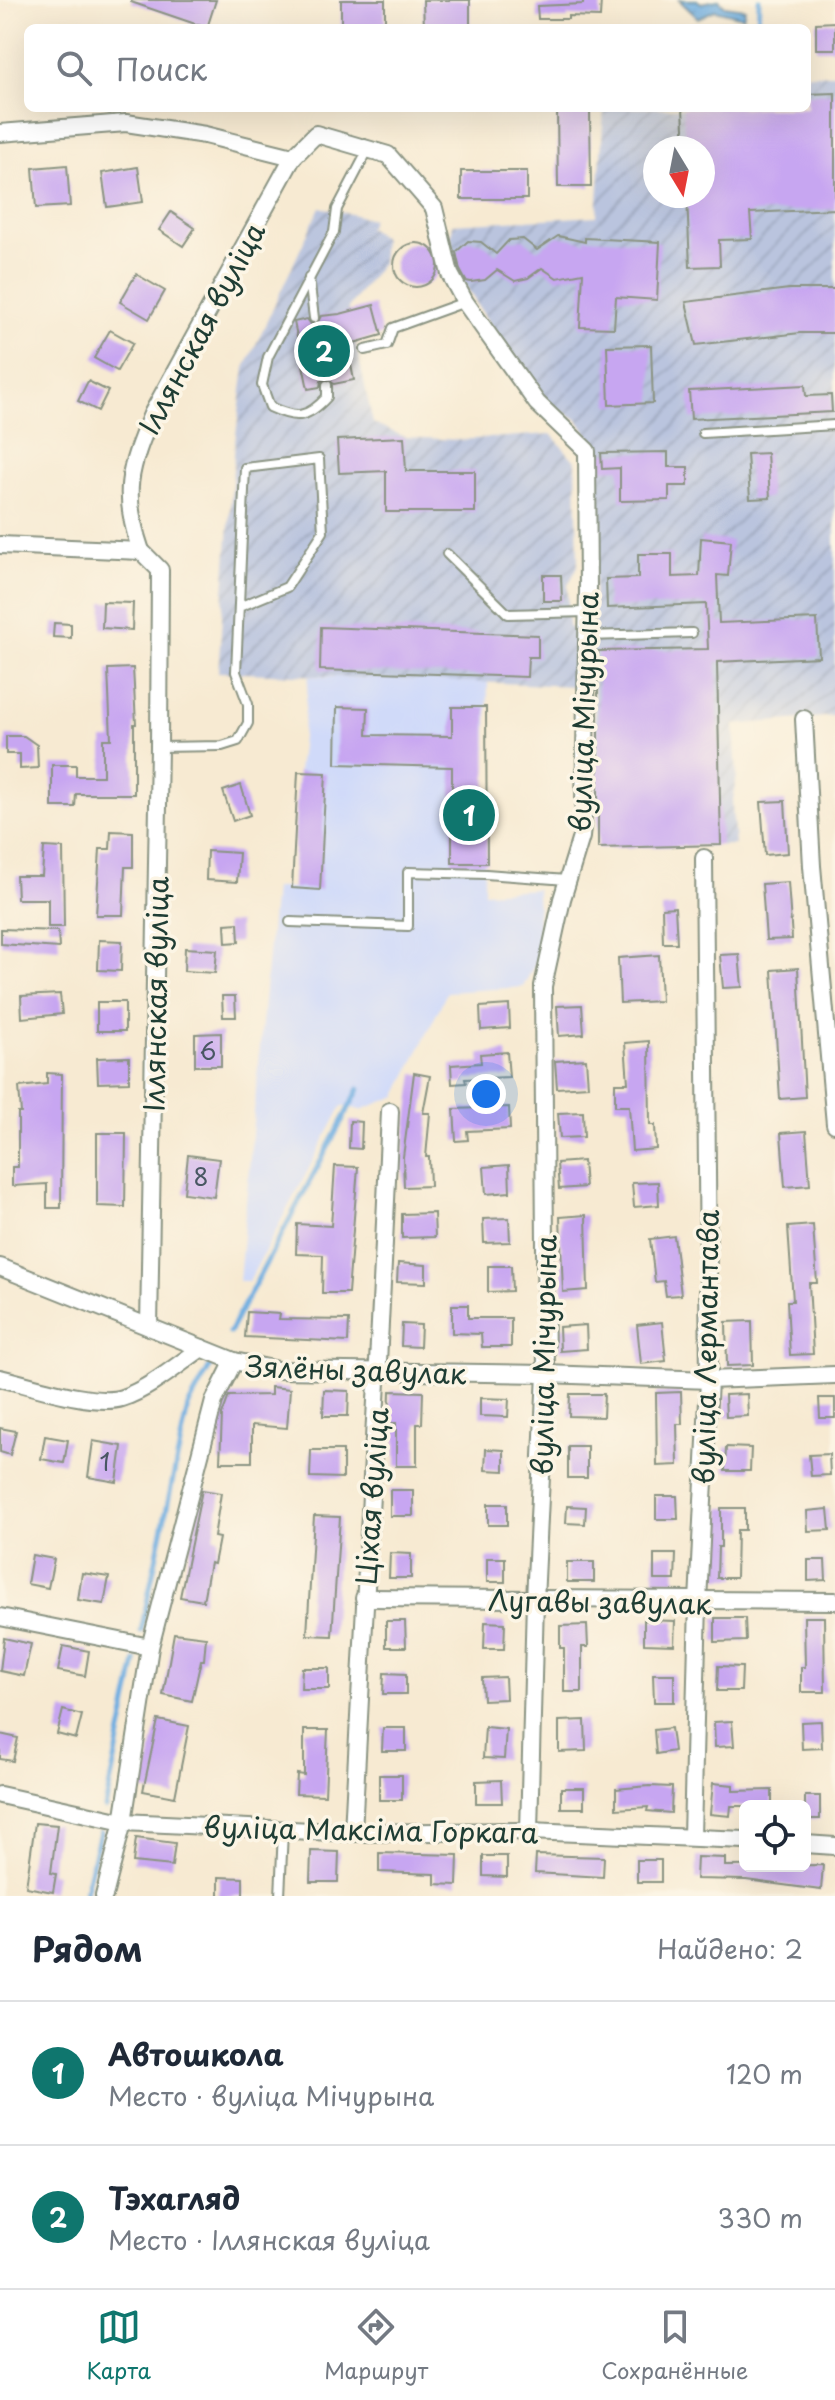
<!DOCTYPE html>
<html lang="ru">
<meta charset="utf-8">
<style>
:root{--surface:#fff;--page:#f2f2f3;--text:#1f2937;--muted:#747a83;--line:#e0e1e3;--accent:#0f766e}
body{margin:0;font-family:"Playpen Sans",sans-serif;background:var(--page);color:var(--text)}
.controls{position:absolute;right:24px;bottom:24px;display:grid;overflow:hidden;border-radius:12px;box-shadow:0 8px 32px #0002}
.controls button{width:72px;height:72px;display:grid;place-items:center;padding:0;border:0;border-bottom:2px solid var(--line);background:var(--surface);color:var(--text);font:40px sans-serif}
.compass{position:absolute;left:643px;top:136px;width:72px;height:72px;border-radius:50%;background:var(--surface);box-shadow:0 8px 32px #0002;rotate:170deg}
.you{position:absolute;left:486px;top:1094px;width:28px;height:28px;margin:-20px;border:6px solid #fff;border-radius:50%;background:#1a73e8;box-shadow:0 0 0 12px #1a73e833}
.badge{display:grid;place-items:center;width:52px;height:52px;border-radius:50%;background:var(--accent);color:#fff;font-size:26px;font-weight:700}
.pin{position:absolute;translate:-50% -50%;border:4px solid #fff;box-shadow:0 2px 8px #0006}
.list{margin:0;padding:0;list-style:none}
h2{display:flex;justify-content:space-between;align-items:center;height:104px;margin:0;padding:0 32px;font-size:34px}
h2 small{font-size:26px;font-weight:400;color:var(--muted)}
.list li{display:grid;grid-template-columns:52px 1fr auto;gap:24px;align-items:center;box-sizing:border-box;height:144px;padding:0 32px;border-top:2px solid var(--line)}
.list b{display:block;font-size:30px;white-space:nowrap}
.list p{margin:0;font-size:26px;white-space:nowrap;color:var(--muted)}
.list em{font-size:26px;font-style:normal;color:var(--muted)}
.icon{flex:none;width:44px;height:44px;fill:none;stroke:currentColor;stroke-width:2;stroke-linecap:round;stroke-linejoin:round}
.map{position:relative;flex:none;width:835px;height:1896px;overflow:hidden}
.search{position:absolute;background:var(--surface);box-shadow:0 8px 32px #0002;left:24px;right:24px;top:24px;height:88px;display:flex;align-items:center;gap:20px;box-sizing:border-box;padding:0 28px;border-radius:12px;color:var(--muted);font-size:30px}
.sheet{height:392px;background:var(--surface)}
nav{display:flex;justify-content:space-around;align-items:center;box-sizing:border-box;height:112px;border-top:2px solid var(--line);background:var(--surface);font-size:22px;color:var(--muted)}
nav a{display:grid;justify-items:center;gap:4px}
nav .on{color:var(--accent)}
.map>svg:first-child{display:block}
.built{fill:#d0daf9}
.industrial{fill:url(#industrial-furrows);fill-rule:evenodd}
.water{fill:url(#water-ripples);stroke:#46758a;stroke-width:2}
.lines{fill:none;stroke-linecap:round;stroke-linejoin:round}
.stream{stroke:#6dade1;stroke-width:5}
.building{fill:#c7a6f1}
.service-casing{stroke:#8b9483;stroke-width:12}
.minor-casing{stroke:#8b9483;stroke-width:20}
.service{stroke:#fff;stroke-width:8}
.minor{stroke:#fff;stroke-width:16}
.labels{text-anchor:middle;dominant-baseline:central;stroke-width:7;stroke-linejoin:round;paint-order:stroke}
.number-label{font-size:24px;fill:#495763}
.street-label{font-size:28px;fill:#1f3d34;stroke:#fcf5e5}
</style>
<div class="map">
<svg width="835" height="1896" viewBox="0 0 835 1896">
<defs>
<pattern id="industrial-furrows" width="10" height="10" patternUnits="userSpaceOnUse" patternTransform="scale(2)"><rect width="10" height="10" fill="#bac4de"/><path d="M-1 1l2-2M0 10L10 0M9 11l2-2" fill="none" stroke="#9fa9bf"/></pattern>
<pattern id="water-ripples" width="26" height="14" patternUnits="userSpaceOnUse" patternTransform="scale(2)"><rect width="26" height="14" fill="#6dade1"/><path d="M2 4q2-2 4 0t4 0M15 11q2-2 4 0t4 0" fill="none" stroke="#598eb7"/></pattern>
</defs>
<rect width="100%" height="100%" fill="#fcf5e5"/>
<filter id="ink" filterUnits="userSpaceOnUse"><feTurbulence type="fractalNoise" baseFrequency=".0125" numOctaves="2"/><feDisplacementMap in="SourceGraphic" scale="16" xChannelSelector="R" yChannelSelector="G"/><feConvolveMatrix kernelMatrix="1 2 1 2 8 2 1 2 1" color-interpolation-filters="sRGB"/></filter>
<filter id="wash" filterUnits="userSpaceOnUse"><feTurbulence type="fractalNoise" baseFrequency=".006" numOctaves="4" result="noise"/><feDisplacementMap in="SourceGraphic" scale="32" xChannelSelector="R" yChannelSelector="G"/><feGaussianBlur stdDeviation="1.8" result="paint"/><feColorMatrix in="noise" values="0 0 0 0 0 0 0 0 0 0 0 0 0 0 0 0 0 1.4 0 .05"/><feComposite in="paint" operator="in"/></filter>
<g filter="url(#wash)">
<rect width="100%" height="100%" fill="#f7ead2"/>
<path class="built" d="M309,676L488,682L484,892L537,889L539,956L523,987L447,992L397,1096L361,1110L342,1106L249,1281H239L274,888H292L298,772Z"/>
<g class="industrial">
<path d="M807,74H835V716L734,725L737,776L732,805L735,845L598,848L593,651L598,450L578,420L548,403L500,341L455,269L451,238L453,224L597,216L604,108H807ZM655,148H703V196H655Z"/>
<path d="M320,207L372,219L368,228L383,238L381,264L348,308L373,423L405,437L459,440L551,434L576,462L578,566L568,585V626L577,634L575,686L218,672L235,442L245,368Z"/>
</g>
<path class="water" d="M679,0H697L701,3L719,0L725,6L745,9L743,17L715,10L698,18Z"/>
<g class="lines">
<g class="stream">
<path d="M758,28L759,0"/>
<path d="M229,1333L359,1089"/>
<path d="M141,1631L188,1407L212,1363"/>
<path d="M105,1808L136,1661"/>
<path d="M84,1896L100,1832"/>
</g>
</g>
<g id="blocks">
<g class="building">
<path d="M131,0H216L207,28L131,2Z"/>
<rect x="341" y="0" width="44" height="28"/>
<path d="M423,0H470V28H424Z"/>
<path d="M583,0H601L600,17L568,16V19H538L537,6L583,4Z"/>
<path d="M835,22V49H816V23Z"/>
<path d="M835,93V209L750,213L752,239L719,240L720,266L690,267L687,196H703V148H685L683,108H807V94Z"/>
<path d="M557,108H590L591,187H558Z"/>
<path d="M67,165L70,206L36,208L33,168Z"/>
<path d="M138,167L143,202L107,207L102,173Z"/>
<rect x="461" y="171" width="66" height="28"/>
<path d="M171,212L195,228L183,246L159,230Z"/>
<path d="M558,236L585,242V238L660,242L657,300L616,297L614,328L580,327L583,273L557,278L542,268L528,278L515,281L497,270L485,280L471,282L466,281L460,270L456,252L468,241L481,242L496,254L509,240L523,239L537,250Z"/>
<circle cx="416" cy="265" r="22"/>
<path d="M136,274L165,291L149,319L120,302Z"/>
<path d="M789,289H835V333H800L696,345L686,302Z"/>
<path d="M374,305L382,335L347,345L354,380L334,384L326,378L321,381L320,387L308,389L294,322L307,319L311,324L316,325L321,316L340,314Z"/>
<path d="M110,330L133,343L117,371L94,358Z"/>
<path d="M651,345L653,403L609,405L607,346Z"/>
<path d="M88,381L108,391L98,411L78,401Z"/>
<path d="M805,385L806,396L831,395L832,412L691,419L689,391Z"/>
<path d="M404,437L406,471H475V512H386V471L339,473L337,440Z"/>
<path d="M668,452V467H688V486H669V500L620,501V468L602,469L601,453Z"/>
<path d="M767,453L770,498L750,499L747,454Z"/>
<path d="M701,538L731,541L728,576L717,575L719,623L817,619L819,657L717,662L721,845L598,848V651L708,649L706,604L607,608L606,579L638,578V554H672V577L699,576Z"/>
<path d="M543,575H561L562,601H543Z"/>
<path d="M103,602L133,603L132,630L102,628Z"/>
<path d="M54,623L71,624V638L53,637Z"/>
<path d="M321,627L538,635V657H528L527,677L320,670Z"/>
<path d="M133,668L136,724H134V794H76L75,807H52V765H76V776H103V739H111L108,669Z"/>
<path d="M337,707L368,708L367,735L452,736V707H486L487,863H452V767L336,764Z"/>
<path d="M6,736H24L37,745L38,768L20,769V754H6Z"/>
<path d="M298,772L326,773L320,890L292,888Z"/>
<path d="M241,785L250,815L233,821L223,791Z"/>
<path d="M785,801L788,853L765,855L761,802Z"/>
<path d="M111,831L133,832V867H125L123,915H96L100,849H110Z"/>
<path d="M44,847L63,848L64,927H48V899H17L16,876H42Z"/>
<path d="M207,851L239,853L237,882L206,880Z"/>
<path d="M788,882L792,939L766,940L762,884Z"/>
<path d="M675,907L677,943H663L662,908Z"/>
<path d="M238,923L239,942L226,943L225,924Z"/>
<path d="M1,929L58,931L59,948L1,944Z"/>
<path d="M99,940L122,941L121,971L98,970Z"/>
<path d="M185,948L217,950L215,973L184,971Z"/>
<path d="M739,954L742,987L723,988L720,955Z"/>
<path d="M659,955L661,1001L620,1003L618,958Z"/>
<path d="M798,968L805,1097L780,1099L772,970Z"/>
<path d="M60,994L62,1014L22,1018L21,996Z"/>
<path d="M222,996H235L236,1017H223Z"/>
<rect x="97" y="1002" width="28" height="29"/>
<path d="M509,1005L510,1028L481,1030L480,1007Z"/>
<path d="M582,1005L584,1034L559,1036L557,1006Z"/>
<path d="M221,1033V1066H195V1034Z"/>
<path d="M649,1041L650,1125H655L656,1149L632,1151L629,1106H615V1083H628L625,1043Z"/>
<path d="M507,1052L509,1077L465,1079L466,1083L452,1084L451,1065L481,1063L480,1054Z"/>
<path d="M129,1057V1082L98,1083L97,1058Z"/>
<path d="M586,1059L588,1086L557,1088L555,1061Z"/>
<path d="M47,1073L62,1074L61,1208H47V1184L12,1186V1167H18V1113H21L19,1087L47,1084Z"/>
<path d="M414,1073L430,1076L423,1113H430L426,1157H429L430,1186L404,1187L403,1157Z"/>
<path d="M509,1107L510,1129L467,1131L468,1140L456,1141L454,1109Z"/>
<path d="M583,1112L584,1137L560,1138L558,1113Z"/>
<path d="M350,1121L362,1122L361,1149L349,1148Z"/>
<path d="M806,1131L810,1185L785,1187L781,1133Z"/>
<path d="M97,1133H126L125,1207L97,1206Z"/>
<path d="M188,1155L219,1159L214,1197L184,1193Z"/>
<path d="M583,1161L585,1187L559,1189L557,1163Z"/>
<path d="M509,1165L510,1192L486,1194L484,1167Z"/>
<path d="M335,1166L358,1167L348,1293H322L323,1255L296,1254L297,1224L331,1226Z"/>
<path d="M658,1182L659,1205L634,1207L632,1183Z"/>
<path d="M434,1213L435,1237L402,1238V1214Z"/>
<path d="M586,1215L588,1290L563,1292L560,1217Z"/>
<path d="M509,1218L510,1242L484,1243L483,1219Z"/>
<path d="M813,1225L817,1283H809L813,1354L790,1355L787,1301H793L788,1227Z"/>
<path d="M674,1236L681,1295L666,1296L664,1281L655,1282L650,1239Z"/>
<path d="M398,1263L426,1265V1283L397,1282Z"/>
<path d="M488,1266H511L512,1291L488,1292Z"/>
<path d="M452,1305H468V1318H511V1347H482L481,1334L452,1333Z"/>
<path d="M247,1312L280,1314L279,1319L349,1320L348,1342L245,1337Z"/>
<path d="M752,1321L753,1365L727,1366L726,1322Z"/>
<path d="M662,1322L666,1361L641,1364L637,1325Z"/>
<path d="M402,1324L421,1325L420,1347L401,1346Z"/>
<path d="M586,1325L587,1349L560,1351L559,1327Z"/>
<path d="M271,1387L290,1389L287,1428L252,1425V1462H220L222,1415L229,1396L271,1395Z"/>
<path d="M324,1390L349,1391L348,1416H323Z"/>
<path d="M390,1391L423,1392L422,1424H417V1466H396V1423H389Z"/>
<path d="M681,1392L682,1424H677L678,1465L657,1466L656,1393Z"/>
<path d="M570,1394H604L603,1417L569,1416Z"/>
<path d="M747,1394L748,1416L726,1417L725,1395Z"/>
<path d="M480,1398L509,1399L508,1417L480,1416Z"/>
<path d="M819,1398H835V1418H820Z"/>
<path d="M0,1428L16,1431L10,1455L0,1452Z"/>
<path d="M45,1436L68,1440L64,1463L41,1459Z"/>
<path d="M93,1441L122,1446L117,1482L88,1477Z"/>
<rect x="568" y="1446" width="19" height="32"/>
<path d="M726,1447L751,1448L750,1471H725Z"/>
<path d="M486,1449L504,1450V1471L485,1470Z"/>
<path d="M311,1450H343V1478L310,1477Z"/>
<path d="M829,1454L830,1475L811,1476L809,1455Z"/>
<path d="M202,1490L221,1493L214,1537L219,1538L214,1564L210,1563L203,1601L180,1597Z"/>
<rect x="390" y="1490" width="23" height="26"/>
<path d="M656,1496H677L678,1519H656Z"/>
<rect x="488" y="1504" width="19" height="21"/>
<path d="M567,1506L586,1507L585,1524L566,1523Z"/>
<path d="M721,1508H745V1530H737L736,1578H717L718,1547H721Z"/>
<path d="M828,1509L830,1530L808,1531L807,1511Z"/>
<path d="M314,1516L340,1517L332,1636L307,1635Z"/>
<path d="M390,1553L411,1554V1578H389Z"/>
<path d="M654,1554H676L675,1580H654Z"/>
<path d="M32,1555L54,1559L48,1588L27,1584Z"/>
<rect x="487" y="1558" width="18" height="24"/>
<path d="M808,1560H825L826,1580L808,1581Z"/>
<rect x="567" y="1562" width="27" height="20"/>
<path d="M82,1573L109,1577L104,1604L78,1600Z"/>
<path d="M804,1617H824L825,1692H801V1667H805Z"/>
<path d="M715,1618H745L746,1641L715,1642Z"/>
<path d="M644,1620L675,1621L674,1645L644,1644Z"/>
<path d="M386,1621H405L406,1647H386Z"/>
<path d="M485,1622L505,1623L504,1649H484Z"/>
<path d="M587,1625L588,1647H582V1692H564V1648H560V1626Z"/>
<path d="M174,1633L206,1637L204,1660H201L192,1701L163,1695Z"/>
<path d="M4,1638L31,1644L24,1676L0,1671Z"/>
<path d="M63,1646L89,1651L85,1676L58,1671Z"/>
<path d="M718,1666L742,1667L741,1691H717Z"/>
<path d="M302,1668H329V1689H301Z"/>
<path d="M384,1673L406,1674V1694H383Z"/>
<path d="M653,1674H674V1702H654Z"/>
<path d="M505,1677L506,1699L483,1700L482,1678Z"/>
<path d="M63,1710L82,1715L76,1739L57,1734Z"/>
<path d="M158,1720L189,1726L175,1797L143,1791Z"/>
<path d="M585,1720L586,1751L559,1752V1721Z"/>
<path d="M732,1721L734,1746L715,1747L714,1722Z"/>
<path d="M821,1721L822,1748L802,1749L801,1722Z"/>
<path d="M485,1727L506,1729L504,1759L483,1758Z"/>
<path d="M383,1728H406V1751H382Z"/>
<path d="M671,1728L674,1751L656,1754L654,1730Z"/>
<path d="M304,1730H328L325,1795L296,1794L297,1774L304,1775Z"/>
<path d="M0,1734L18,1738L13,1761L0,1759Z"/>
<rect x="379" y="1775" width="23" height="25"/>
<path d="M501,1780L502,1803H476V1781Z"/>
<path d="M713,1783L733,1785V1791L772,1790V1806H731L730,1816L710,1814Z"/>
<path d="M649,1786L672,1787L671,1813L647,1811L648,1807L616,1809V1789Z"/>
<rect x="561" y="1788" width="23" height="20"/>
<rect x="805" y="1796" width="15" height="23"/>
<path d="M35,1823L57,1825L51,1873L56,1874L53,1892L26,1887Z"/>
<path d="M136,1838L175,1843L172,1866L133,1862Z"/>
<path d="M311,1851L339,1852L338,1882H310Z"/>
<path d="M379,1853L458,1855L457,1885L435,1884V1874L379,1872Z"/>
<path d="M536,1855L604,1857L603,1877L535,1873Z"/>
<path d="M483,1856H507V1877L483,1876Z"/>
<path d="M697,1857L725,1858V1866L823,1865L821,1890L746,1880L696,1879Z"/>
<rect x="637" y="1860" width="24" height="22"/>
<path d="M219,1877L243,1878V1896H219Z"/>
</g>
</g>
</g>
<g filter="url(#ink)">
<use href="#blocks" fill-opacity="0" stroke="#8b9483" stroke-width="2"/>
<g class="lines">
<defs>
<g id="service">
<path d="M309,278L314,318"/>
<path d="M365,350L387,345L393,328L465,302"/>
<path d="M327,385V397C307,419 296,419 270,407L262,385L268,357L334,232L337,209L368,150"/>
<path d="M703,433L835,425"/>
<path d="M447,554L508,614L587,612"/>
<path d="M587,636L692,633"/>
<path d="M159,747L222,746L238,741L248,723V704L236,672L245,468L319,459L323,532L287,587L239,607"/>
<path d="M290,922L408,926V872L486,874L567,880"/>
<path d="M280,1896L283,1831"/>
</g>
<g id="minor">
<path d="M0,133L126,123L205,135L293,157"/>
<path d="M0,545L141,551L160,570L159,747L149,1327"/>
<path d="M141,551C121,493 129,469 152,414L293,157L316,134L388,155L434,208L450,274L465,302L537,403L587,451L588,591L584,805L581,837L562,899L543,986L546,1374L535,1600L529,1831"/>
<path d="M804,719L812,866L835,1124"/>
<path d="M0,1267L234,1361L277,1370L546,1374L709,1380L835,1375"/>
<path d="M0,1378C30,1385 95,1407 122,1398C151,1388 177,1365 202,1348"/>
<path d="M364,1598L835,1601"/>
<path d="M0,1617L150,1647"/>
<path d="M0,1795L123,1822L353,1833L529,1831L745,1840"/>
<path d="M353,1833C365,1593 380,1352 390,1111"/>
<path d="M692,1836L698,1602L709,1380L704,858"/>
<path d="M805,1844L835,1846"/>
<path d="M104,1896L123,1822L150,1647L214,1401L234,1361"/>
</g>
</defs>
<use href="#service" class="service-casing"/>
<use href="#minor" class="minor-casing"/>
<use href="#service" class="service"/>
<use href="#minor" class="minor"/>
</g>
</g>
<g class="labels">
<g class="number-label">
<text x="208" y="1050">6</text>
<text x="201" y="1176">8</text>
<text x="105" y="1461">1</text>
</g>
<g class="street-label">
<text transform="translate(201 328) rotate(-62)">Іллянская вуліца</text>
<text transform="translate(583 712) rotate(-88)">вуліца Мічурына</text>
<text transform="translate(155 994) rotate(-89)">Іллянская вуліца</text>
<text transform="translate(705 1347) rotate(-89)">вуліца Лермантава</text>
<text transform="translate(543 1355) rotate(-89)">вуліца Мічурына</text>
<text transform="translate(356 1369) rotate(2)">Зялёны завулак</text>
<text transform="translate(371 1496) rotate(-86)">Ціхая вуліца</text>
<text transform="translate(600 1601) rotate(1)">Лугавы завулак</text>
<text transform="translate(371 1829) rotate(1)">вуліца Максіма Горкага</text>
</g>
</g>
</svg>
<div class="controls">
<button><svg class="icon" aria-label="locate" viewBox="0 0 24 24"><circle cx="12" cy="12" r="6"/><path d="M12 2v4M12 18v4M2 12h4M18 12h4"/></svg></button>
</div>
<svg class="compass" viewBox="-18 -18 36 36"><path d="M0-13l5 13h-10z" fill="#e53935"/><path d="M0 13l5-13h-10z" fill="#747a83"/></svg>
<div class="you"></div>
<div class="pin badge" style="left:469px;top:815px">1</div>
<div class="pin badge" style="left:324px;top:351px">2</div>
<div class="search"><svg class="icon" aria-label="search" viewBox="0 0 24 24"><circle cx="10" cy="10" r="6"/><path d="M15 15l6 6"/></svg>Поиск</div>
</div>
<section class="sheet">
<h2>Рядом<small>Найдено: 2</small></h2>
<ul class="list">
<li><span class="badge">1</span><div><b>Автошкола</b><p>Место · вуліца Мічурына</p></div><em>120 m</em></li>
<li><span class="badge">2</span><div><b>Тэхагляд</b><p>Место · Іллянская вуліца</p></div><em>330 m</em></li>
</ul>
</section>
<nav>
<a class="on"><svg class="icon" aria-label="map" viewBox="0 0 24 24"><path d="M3 6l6-2 6 2 6-2v14l-6 2-6-2-6 2zM9 4v14M15 6v14"/></svg>Карта</a>
<a><svg class="icon" aria-label="directions" viewBox="0 0 24 24"><path d="M12 3l9 9-9 9-9-9zM9 14v-3h6M13 9l2 2-2 2"/></svg>Маршрут</a>
<a><svg class="icon" aria-label="saved" viewBox="0 0 24 24"><path d="M7 4h10v16l-5-4-5 4z"/></svg>Сохранённые</a>
</nav>
